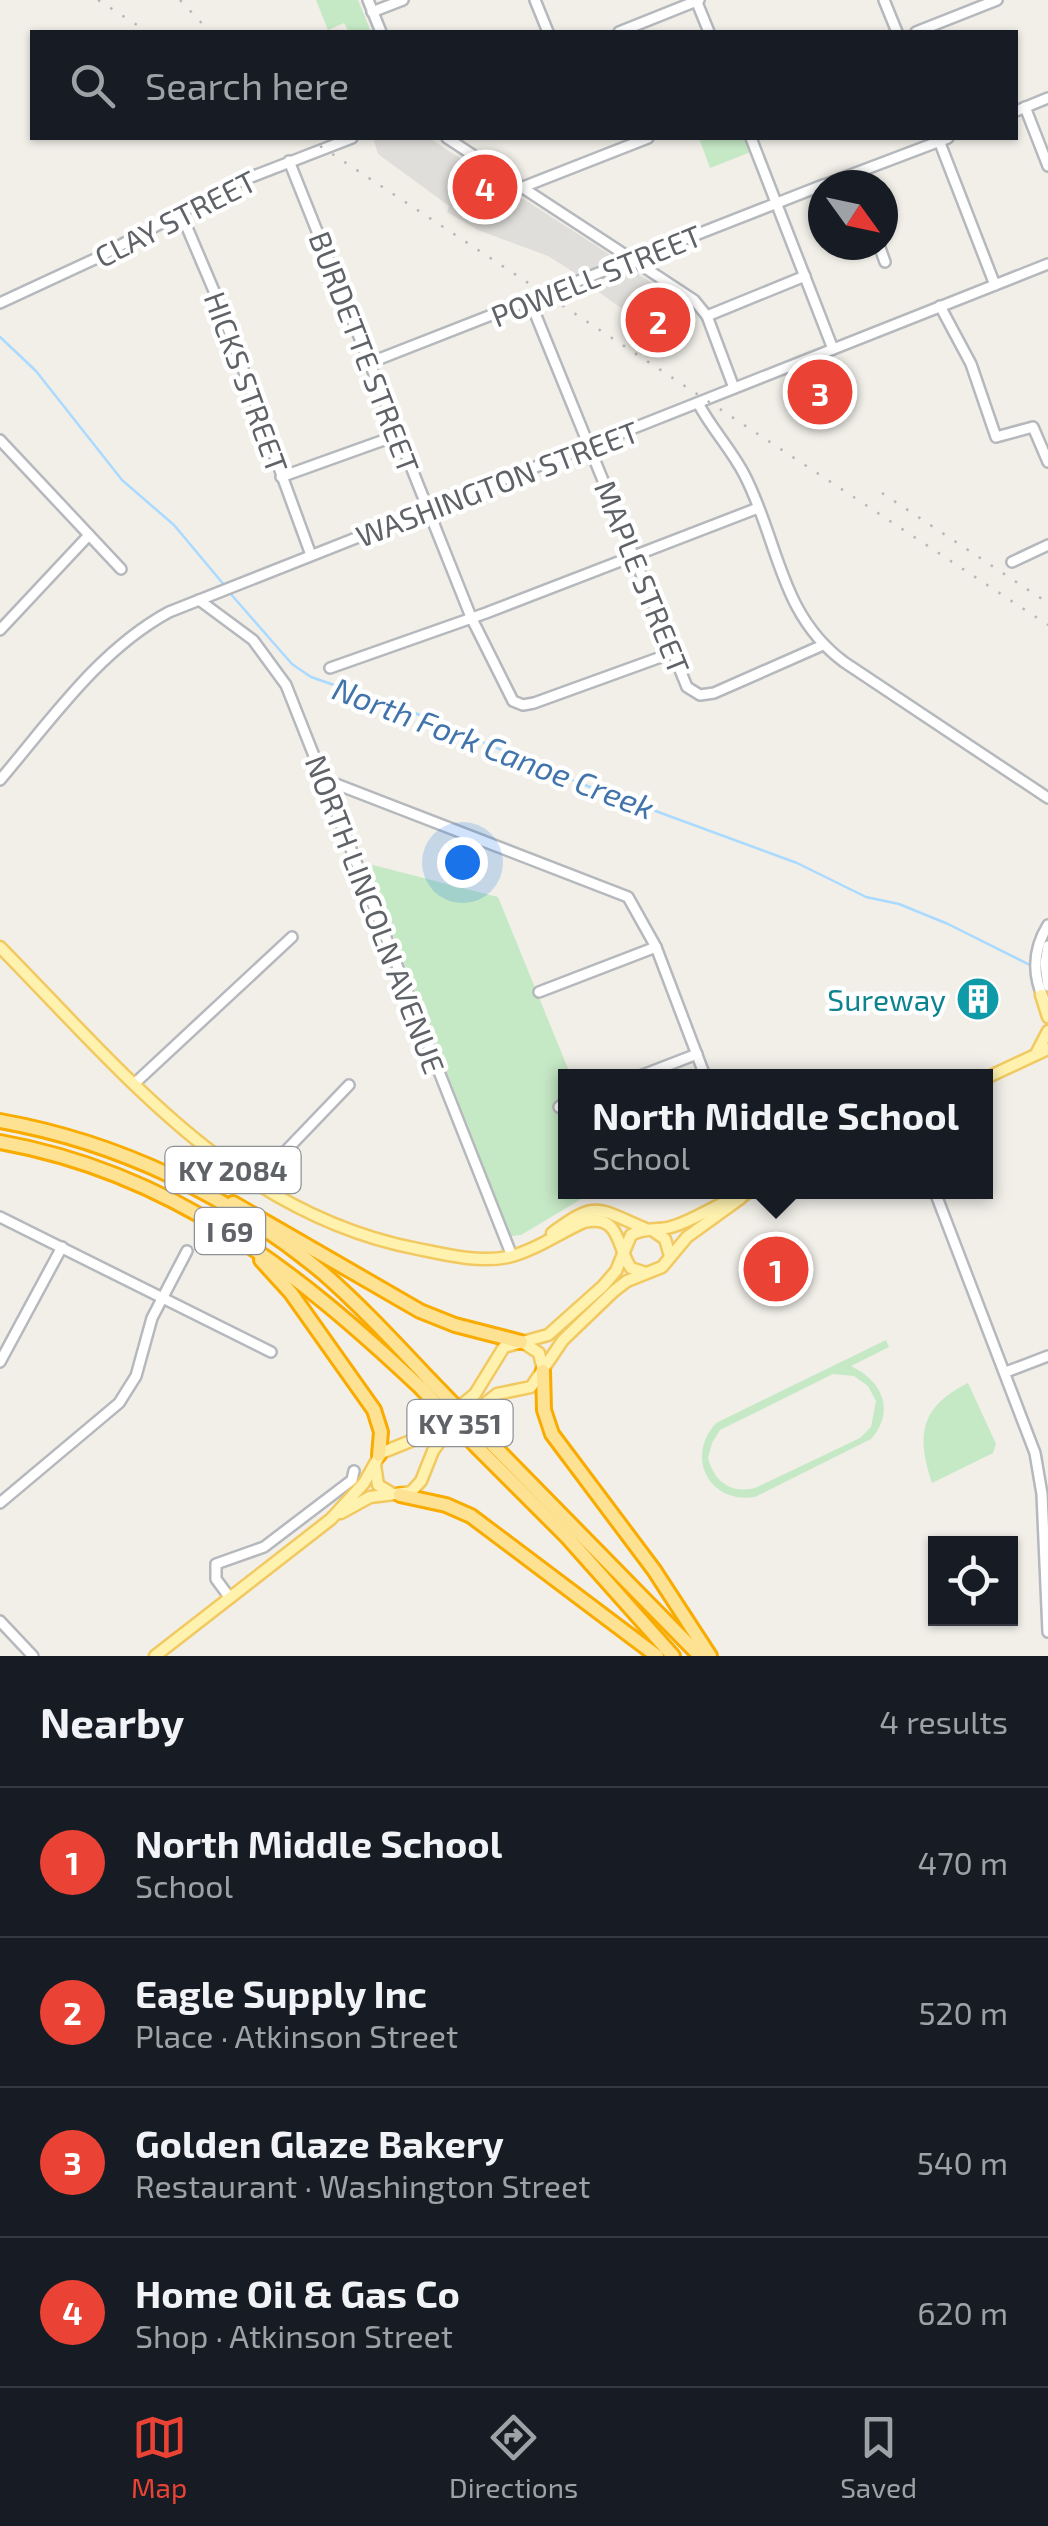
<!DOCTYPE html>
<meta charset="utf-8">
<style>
:root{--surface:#171b24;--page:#242831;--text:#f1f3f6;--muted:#9ea1a6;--line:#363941;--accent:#ea4335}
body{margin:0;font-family:"Exo 2",sans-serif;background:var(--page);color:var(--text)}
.controls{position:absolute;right:30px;bottom:30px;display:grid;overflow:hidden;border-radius:0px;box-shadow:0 2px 8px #0004}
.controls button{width:90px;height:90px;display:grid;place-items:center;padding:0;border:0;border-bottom:2px solid var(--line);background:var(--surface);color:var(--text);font:50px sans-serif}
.compass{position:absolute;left:808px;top:170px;width:90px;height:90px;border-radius:50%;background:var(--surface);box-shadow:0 2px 8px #0004;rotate:123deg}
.you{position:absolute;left:462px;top:862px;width:35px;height:35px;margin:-25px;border:8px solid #fff;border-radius:50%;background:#1a73e8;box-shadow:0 0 0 15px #1a73e833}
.badge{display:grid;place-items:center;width:65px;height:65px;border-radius:50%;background:var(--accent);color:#fff;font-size:32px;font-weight:700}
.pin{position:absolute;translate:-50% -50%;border:5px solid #fff;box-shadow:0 2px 10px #0006}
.popup{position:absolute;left:558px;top:1069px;width:435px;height:130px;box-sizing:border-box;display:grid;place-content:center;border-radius:0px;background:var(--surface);filter:drop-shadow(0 2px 8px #0005);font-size:32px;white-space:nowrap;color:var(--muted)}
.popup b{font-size:38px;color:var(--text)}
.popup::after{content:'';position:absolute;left:50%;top:100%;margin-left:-20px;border:20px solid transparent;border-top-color:var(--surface)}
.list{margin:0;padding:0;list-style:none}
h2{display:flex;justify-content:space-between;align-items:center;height:130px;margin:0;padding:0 40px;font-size:42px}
h2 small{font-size:32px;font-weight:400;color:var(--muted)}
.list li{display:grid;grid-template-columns:65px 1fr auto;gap:30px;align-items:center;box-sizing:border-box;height:150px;padding:0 40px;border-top:2px solid var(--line)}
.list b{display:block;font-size:38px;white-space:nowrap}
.list p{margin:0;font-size:32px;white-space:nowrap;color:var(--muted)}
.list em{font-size:32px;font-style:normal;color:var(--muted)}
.icon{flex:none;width:55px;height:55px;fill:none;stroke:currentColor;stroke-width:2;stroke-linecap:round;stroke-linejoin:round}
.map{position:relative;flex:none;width:1048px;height:1656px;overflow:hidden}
.search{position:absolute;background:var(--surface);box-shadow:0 2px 8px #0004;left:30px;right:30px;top:30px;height:110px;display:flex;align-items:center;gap:25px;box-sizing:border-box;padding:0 35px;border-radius:0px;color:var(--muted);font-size:38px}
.sheet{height:730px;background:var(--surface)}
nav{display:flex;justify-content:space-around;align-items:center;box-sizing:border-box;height:140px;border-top:2px solid var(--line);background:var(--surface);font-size:28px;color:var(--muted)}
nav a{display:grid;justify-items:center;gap:5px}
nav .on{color:var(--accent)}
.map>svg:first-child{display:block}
.industrial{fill:#e0deda}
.green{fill:#c5e8c5;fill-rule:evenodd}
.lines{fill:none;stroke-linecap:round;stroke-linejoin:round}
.stream{stroke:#aadaff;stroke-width:2.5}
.minor-casing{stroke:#b5b8bc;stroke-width:14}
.major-casing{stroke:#f2c960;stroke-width:15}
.highway-casing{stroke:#f9ab00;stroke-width:18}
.minor{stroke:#fff;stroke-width:9}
.major{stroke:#fff2af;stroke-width:10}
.highway{stroke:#fde293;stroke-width:12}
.rail{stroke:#b6b7b8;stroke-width:2.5;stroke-dasharray:2.5 12;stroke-linecap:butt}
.highway-bridge-casing{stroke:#f9ab00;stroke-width:18;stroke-linecap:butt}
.highway-bridge{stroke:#fde293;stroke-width:12}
.labels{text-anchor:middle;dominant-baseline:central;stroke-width:9;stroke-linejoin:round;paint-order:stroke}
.shield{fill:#fff;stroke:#8f9295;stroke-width:2.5}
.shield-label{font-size:28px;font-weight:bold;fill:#5f6368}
.street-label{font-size:30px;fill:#5f6368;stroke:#fff}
.culture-label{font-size:30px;fill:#0d838f;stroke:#fff;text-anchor:end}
.water-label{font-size:32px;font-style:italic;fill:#4174aa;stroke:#fff}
</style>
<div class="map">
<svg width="1048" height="1656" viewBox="0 0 1048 1656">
<rect width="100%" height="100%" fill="#f1efe8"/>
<g class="industrial">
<path d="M373,138H429L609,254L607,263L578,275L548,256L478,230L447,212L449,206L378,154Z"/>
<path d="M632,270L694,310L650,329L592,287Z"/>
</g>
<g class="green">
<path d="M316,0H358L371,32H349L344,23L328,30Z"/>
<path d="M699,138H747L753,151L710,168Z"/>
<path d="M365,863L498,897L571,1076H566V1192H593L521,1235L511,1236Z"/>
<path d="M886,1340L889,1347L851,1366C882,1381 896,1410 871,1439L755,1497C709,1504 685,1457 716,1423ZM833,1374L854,1376L868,1386L876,1401L871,1427L860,1438L755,1488C730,1494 714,1481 708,1458L712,1443L720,1430Z"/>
<path d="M968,1383L996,1444L993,1453L932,1483C916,1435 920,1407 968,1383Z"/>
</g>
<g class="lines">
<g class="stream">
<path d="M0,337L36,371L122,480L174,525L225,586"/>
<path d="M229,592L292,664L311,677L415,713L574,781L797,863L866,897L899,904L948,924L1032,966"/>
</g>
<defs>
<g id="minor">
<path d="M368,0L381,32"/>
<path d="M535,0L548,32"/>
<path d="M696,0L709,32"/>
<path d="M884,0L897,32"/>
<path d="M372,12L403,0"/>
<path d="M619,32L699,0"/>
<path d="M916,32L997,0"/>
<path d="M1025,107L1048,166"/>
<path d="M1016,111L1048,98"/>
<path d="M447,138L694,300L707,316L734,388"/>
<path d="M751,138L833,349"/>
<path d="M938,138L995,285"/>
<path d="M289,161L471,617L513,701L523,705L534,703L672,653"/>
<path d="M824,185L948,138"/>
<path d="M523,187L648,138"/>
<path d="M180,211L217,298L311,555"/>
<path d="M879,245L885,262"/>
<path d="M530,301L687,687L700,695L714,693L823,645"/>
<path d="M0,303L97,258L233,184L352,138"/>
<path d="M940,306L971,364L996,437L1033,427L1048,462"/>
<path d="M707,316L805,276"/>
<path d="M369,363L823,185"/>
<path d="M698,403C711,428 731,449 744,474C779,541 779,614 844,662L1048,798"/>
<path d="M0,440L121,569"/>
<path d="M281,477L398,435"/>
<path d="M1012,562L1048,545"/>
<path d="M199,600L253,640L286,685L512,1256"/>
<path d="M0,630L89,535"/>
<path d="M330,668L486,613L758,508"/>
<path d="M323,779L628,897L656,947L705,1076"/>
<path d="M0,780C51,720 99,650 169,612L1048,264"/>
<path d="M1048,946L1045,964L1048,986"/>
<path d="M539,992L656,947"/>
<path d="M1044,1000C1032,974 1033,949 1048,925"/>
<path d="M640,1076L697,1054"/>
<path d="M134,1084L292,937"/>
<path d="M566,1101L559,1107L566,1110"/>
<path d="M254,1184L349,1085"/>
<path d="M935,1192L1035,1453L1042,1494L1048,1632"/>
<path d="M0,1217L271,1352"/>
<path d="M0,1362L62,1247"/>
<path d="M1006,1372L1048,1356"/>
<path d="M0,1503L119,1403L136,1376L152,1318L187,1251"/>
<path d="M230,1598L216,1579V1564L264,1547L352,1480L354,1471"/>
<path d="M0,1621L33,1656"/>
</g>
<g id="major">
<path d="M0,947C124,1073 235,1214 418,1249C447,1255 479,1263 508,1257C532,1252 561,1232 584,1222C621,1213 617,1249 631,1268L646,1273"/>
<path d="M1041,995L1048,1017"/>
<path d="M1037,1052L1048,1031"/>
<path d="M986,1078L1048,1049"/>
<path d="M652,1230L665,1239L670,1256"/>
<path d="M552,1233C597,1200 596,1208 644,1228"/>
<path d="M522,1342L539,1353L543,1370"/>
<path d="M375,1465L378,1485L393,1494"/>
<path d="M341,1513L370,1497L411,1492L421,1481L433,1451L443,1437L497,1394L531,1387L563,1340L614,1291L627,1281L662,1267L687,1237L741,1198"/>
<path d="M155,1656L331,1519L364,1483L381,1453L423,1436L475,1394L504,1347L548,1335L603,1286L616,1271L631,1235C644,1227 657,1231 671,1227C696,1220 718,1202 746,1194"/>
</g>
<g id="highway">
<path d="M0,1121C118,1142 229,1195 322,1272C360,1305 395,1343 430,1380"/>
<path d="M0,1142C173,1173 297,1271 421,1388"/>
<path d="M233,1203L420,1311L455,1325L521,1342"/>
<path d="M261,1260L291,1293L374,1410L381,1432L379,1455"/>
<path d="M543,1371L544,1410L552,1434L654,1570L710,1656"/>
<path d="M489,1441L700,1656"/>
<path d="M479,1449L567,1537L673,1656"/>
<path d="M400,1495L446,1505L471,1516L657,1656"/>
</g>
</defs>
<use href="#minor" class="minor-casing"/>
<use href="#major" class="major-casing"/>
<use href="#highway" class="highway-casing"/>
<use href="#minor" class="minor"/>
<use href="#major" class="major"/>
<use href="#highway" class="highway"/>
<g class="rail">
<path d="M98,0L148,32"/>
<path d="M180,0L210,32"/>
<path d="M308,138L1048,625"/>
<path d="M882,493L1048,603"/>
</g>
<defs>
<g id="highway-bridge">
<path d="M430,1380L489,1441"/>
<path d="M421,1388L479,1449"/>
</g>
</defs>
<use href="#highway-bridge" class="highway-bridge-casing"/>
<use href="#highway-bridge" class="highway-bridge"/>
</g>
<defs>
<symbol id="building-disc" viewBox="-11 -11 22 22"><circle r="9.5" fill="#0f9aa8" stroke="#fff"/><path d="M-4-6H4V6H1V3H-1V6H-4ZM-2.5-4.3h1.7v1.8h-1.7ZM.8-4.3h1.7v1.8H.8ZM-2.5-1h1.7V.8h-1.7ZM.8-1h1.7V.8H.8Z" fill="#fff"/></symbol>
</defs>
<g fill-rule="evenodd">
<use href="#building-disc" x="953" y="974" width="50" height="50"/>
</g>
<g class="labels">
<g class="shield">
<rect x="165.5" y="1147" width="135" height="46" rx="8"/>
<rect x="195" y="1208" width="70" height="46" rx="8"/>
<rect x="407.5" y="1400" width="105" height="46" rx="8"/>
</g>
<g class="shield-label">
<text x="233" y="1170">KY 2084</text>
<text x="230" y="1231">I 69</text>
<text x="460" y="1423">KY 351</text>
</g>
<g class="street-label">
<text transform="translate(175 218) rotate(-27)">CLAY STREET</text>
<text transform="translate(596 275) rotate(-22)">POWELL STREET</text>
<text transform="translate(365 352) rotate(69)">BURDETTE STREET</text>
<text transform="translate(247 382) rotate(70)">HICKS STREET</text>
<text transform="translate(497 483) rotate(-21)">WASHINGTON STREET</text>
<text transform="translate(643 577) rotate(68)">MAPLE STREET</text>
<text transform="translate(376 914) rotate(69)">NORTH LINCOLN AVENUE</text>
</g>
<g class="culture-label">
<text x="946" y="999">Sureway</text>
</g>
<g class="water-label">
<text transform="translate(494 747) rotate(21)">North Fork Canoe Creek</text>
</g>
</g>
</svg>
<div class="controls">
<button><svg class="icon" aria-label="locate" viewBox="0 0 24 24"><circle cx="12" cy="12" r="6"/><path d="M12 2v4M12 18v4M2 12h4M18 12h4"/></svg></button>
</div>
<svg class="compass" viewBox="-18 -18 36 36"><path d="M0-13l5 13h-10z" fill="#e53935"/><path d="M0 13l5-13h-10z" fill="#9ea1a6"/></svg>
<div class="you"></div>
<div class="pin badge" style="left:776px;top:1269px">1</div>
<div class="popup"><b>North Middle School</b>School</div>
<div class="pin badge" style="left:658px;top:320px">2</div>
<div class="pin badge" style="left:820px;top:392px">3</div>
<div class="pin badge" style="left:485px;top:187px">4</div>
<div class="search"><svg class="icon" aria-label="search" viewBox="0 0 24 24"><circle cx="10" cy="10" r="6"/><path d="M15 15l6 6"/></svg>Search here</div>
</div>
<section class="sheet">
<h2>Nearby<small>4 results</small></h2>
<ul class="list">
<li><span class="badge">1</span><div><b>North Middle School</b><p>School</p></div><em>470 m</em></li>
<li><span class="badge">2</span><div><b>Eagle Supply Inc</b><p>Place · Atkinson Street</p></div><em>520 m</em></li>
<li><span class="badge">3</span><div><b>Golden Glaze Bakery</b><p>Restaurant · Washington Street</p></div><em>540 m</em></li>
<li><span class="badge">4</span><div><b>Home Oil &amp; Gas Co</b><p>Shop · Atkinson Street</p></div><em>620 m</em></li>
</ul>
</section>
<nav>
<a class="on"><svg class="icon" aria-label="map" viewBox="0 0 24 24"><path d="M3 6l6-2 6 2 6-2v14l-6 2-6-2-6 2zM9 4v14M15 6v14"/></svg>Map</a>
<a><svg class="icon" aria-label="directions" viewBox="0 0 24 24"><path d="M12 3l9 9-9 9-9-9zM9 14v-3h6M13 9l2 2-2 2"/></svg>Directions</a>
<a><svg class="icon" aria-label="saved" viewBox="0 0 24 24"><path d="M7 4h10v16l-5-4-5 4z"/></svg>Saved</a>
</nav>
